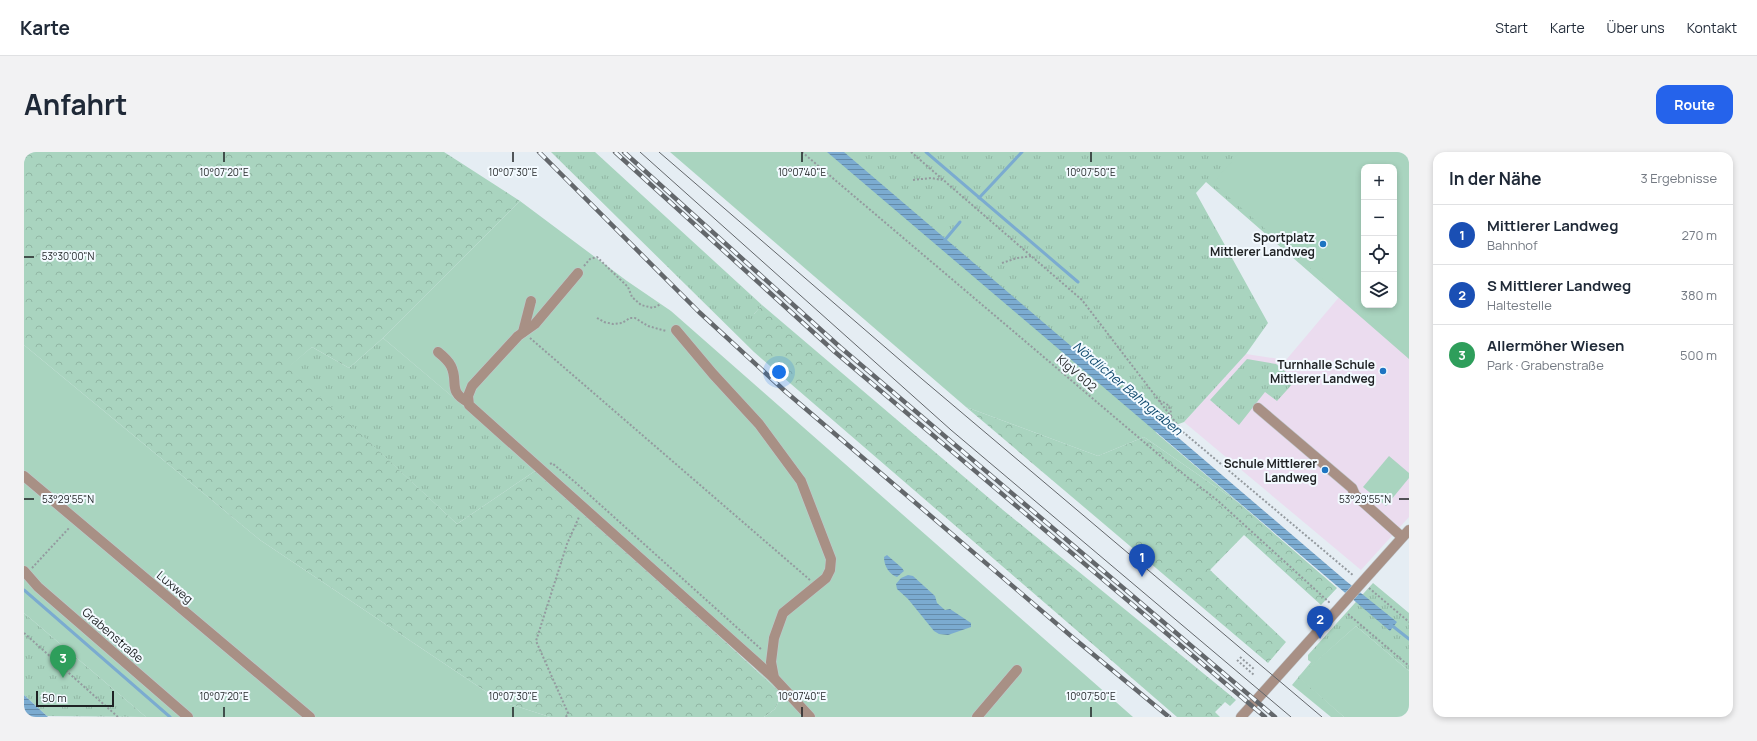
<!DOCTYPE html>
<html lang="de">
<meta charset="utf-8">
<style>
:root{--surface:#fff;--page:#f2f2f3;--text:#1f2937;--muted:#747a83;--line:#e0e1e3;--accent:#2563eb}
body{margin:0;font-family:Manrope,sans-serif;background:var(--page);color:var(--text)}
.controls{position:absolute;right:12px;top:12px;display:grid;overflow:hidden;border-radius:8px;box-shadow:0 2px 6px #0003}
.controls button{width:36px;height:36px;display:grid;place-items:center;padding:0;border:0;border-bottom:1px solid var(--line);background:var(--surface);color:var(--text);font:20px sans-serif}
.scale{position:absolute;left:12px;bottom:10px;width:78px;box-sizing:border-box;padding-left:4px;border:2px solid #1f2224;border-top:0;font-size:11px;line-height:14px;white-space:nowrap;color:#1f2224;-webkit-text-stroke:3px #f3faff;paint-order:stroke}
.you{position:absolute;left:755px;top:220px;width:14px;height:14px;margin:-10px;border:3px solid #fff;border-radius:50%;background:#1a73e8;box-shadow:0 0 0 6px #1a73e833}
.badge{display:grid;place-items:center;width:26px;height:26px;border-radius:50%;background:var(--accent);color:#fff;font-size:13px;font-weight:700}
.pin{position:absolute;translate:-50% -33px;filter:drop-shadow(0 1px 2px #0008)}
.pin::after{content:'';position:absolute;top:21px;width:14px;height:12px;background:inherit;clip-path:polygon(0 0,100% 0,50% 100%)}
.list{margin:0;padding:0;list-style:none}
h2{display:flex;justify-content:space-between;align-items:center;height:52px;margin:0;padding:0 16px;font-size:17px}
h2 small{font-size:13px;font-weight:400;color:var(--muted)}
.list li{display:grid;grid-template-columns:26px 1fr auto;gap:12px;align-items:center;box-sizing:border-box;height:60px;padding:0 16px;border-top:1px solid var(--line)}
.list b{display:block;font-size:15px;white-space:nowrap}
.list p{margin:0;font-size:13px;white-space:nowrap;color:var(--muted)}
.list em{font-size:13px;font-style:normal;color:var(--muted)}
.icon{flex:none;width:22px;height:22px;fill:none;stroke:currentColor;stroke-width:2;stroke-linecap:round;stroke-linejoin:round}
.map{position:relative;flex:none;width:1385px;height:565px;overflow:hidden;border-radius:12px}
header{display:flex;align-items:center;gap:24px;box-sizing:border-box;height:56px;padding:0 20px;background:var(--surface);border-bottom:1px solid var(--line)}
header strong{font-size:19px}
nav{display:flex;gap:22px;margin-inline-start:auto;font-size:14px}
.intro{display:flex;align-items:center;justify-content:space-between;box-sizing:border-box;height:96px;padding:0 24px}
h1{margin:0;font-size:28px}
.button{padding:10px 18px;border-radius:12px;background:var(--accent);color:#fff;font-size:14px;font-weight:700}
main{display:flex;gap:24px;padding:0 24px}
aside{flex:1;background:var(--surface);border-radius:12px;box-shadow:0 2px 6px #0003}
.map>svg:first-child{display:block}
.education{fill:#ebdcef}
.grass{fill:url(#grass-tufts)}
.forest{fill:url(#forest-crowns)}
.garden{fill:#a9d4bf;fill-rule:evenodd}
.water{fill:url(#water-rules)}
.lines{fill:none;stroke-linecap:round;stroke-linejoin:round}
.stream{stroke:#7babd0;stroke-width:3}
.minor-casing{stroke:#c1c8ce;stroke-width:11}
.path{stroke:#949a9f;stroke-width:2;stroke-dasharray:2 2;stroke-linecap:butt}
.minor{stroke:#a89085;stroke-width:10}
.tram{stroke:#63676b;stroke-width:1}
.rail-casing{stroke:#63676b;stroke-width:4.5}
.rail{stroke:#f3faff;stroke-width:3;stroke-dasharray:9;stroke-linecap:butt}
.ticks{fill:none;stroke:#1f2224;stroke-width:1.5}
.poi-dot{fill:#1e75c2;stroke:#f3faff;stroke-width:1.5}
.labels{text-anchor:middle;dominant-baseline:central;stroke-width:4;stroke-linejoin:round;paint-order:stroke}
.poi-label{font-size:12px;font-weight:bold;fill:#1f2224;stroke:#f3faff;text-anchor:end}
.street-label{font-size:12px;fill:#1f2224;stroke:#f3faff}
.water-label{font-size:13px;font-style:italic;fill:#114b6f;stroke:#f3faff}
.ticks-label{font-size:10px;text-anchor:middle;fill:#1f2224;stroke:#f3faff;stroke-width:4;stroke-linejoin:round;paint-order:stroke}
</style>
<header>
<strong>Karte</strong>
<nav><a>Start</a><a>Karte</a><a>Über uns</a><a>Kontakt</a></nav>
</header>
<div class="intro"><h1>Anfahrt</h1><a class="button">Route</a></div>
<main>
<div class="map">
<svg width="1385" height="565" viewBox="0 0 1385 565">
<defs>
<pattern id="grass-tufts" width="24" height="20" patternUnits="userSpaceOnUse"><rect width="24" height="20" fill="#a9d4bf"/><path d="M3 7l-1-3M5 7V3M7 7l1-3M15 17l-1-3M17 17v-4M19 17l1-3" fill="none" stroke="#91b6a4"/></pattern>
<pattern id="forest-crowns" width="20" height="18" patternUnits="userSpaceOnUse"><rect width="20" height="18" fill="#a9d4bf"/><path d="M2 6a3 3 0 1 1 6 0M12 15a3 3 0 1 1 6 0" fill="none" stroke="#91b6a4"/></pattern>
<pattern id="water-rules" width="6" height="5" patternUnits="userSpaceOnUse"><rect width="6" height="5" fill="#7babd0"/><path d="M0 2.5h6" fill="none" stroke="#648ba9"/></pattern>
</defs>
<rect width="100%" height="100%" fill="#e5edf3"/>
<path class="education" d="M1316,144L1385,204V365L1337,418L1160,270L1222,202L1262,208Z"/>
<g class="grass">
<path d="M527,0H571L738,153L730,162V200Z"/>
<path d="M786,0H1222L1194,31L1385,198V207L1182,30L1172,41L1244,171L1222,202L1160,270L1120,285Z"/>
<path d="M359,186L514,317L433,372L264,215L288,195L325,216Z"/>
<path d="M1223,207L1252,212L1272,228L1253,249L1241,240L1215,273L1186,248Z"/>
<path d="M1349,431L1385,461V519L1332,474L1275,525L1320,565H1307L1268,533L1287,510L1284,508V503Z"/>
<path d="M0,461L122,565L23,564L0,543Z"/>
</g>
<g class="forest">
<path d="M0,0H420L496,49L359,186L325,216L288,195L265,215L433,372L514,317L758,542L751,557L740,565H526L476,549L236,388L0,193Z"/>
<path d="M738,153L979,358L1212,548L1206,554L1201,550L1191,560L1196,565H1153L730,200V162Z"/>
<path d="M942,255L1074,304L1120,285L1215,351L1313,436L1297,453L1220,383L1186,418L1262,490L1244,511Z"/>
</g>
<g class="garden">
<path d="M646,0H801L1215,351L1120,285L1074,304L942,255Z"/>
<path d="M1216,0H1385V203L1189,31ZM1340,15H1370V153H1340Z"/>
<path d="M496,49L603,129L647,159L1109,565H740L751,557L758,542L560,356L359,186Z"/>
<path d="M0,193L236,388L476,549L526,565H122L0,461Z"/>
<path d="M1365,304L1385,321V326L1362,354L1339,335Z"/>
<path d="M1332,474L1385,519V565H1320L1274,525Z"/>
</g>
<g class="water">
<path d="M803,0H820L1322,429L1373,470L1366,479Z"/>
<path d="M863,403L878,416L880,419L873,425C865,422 860,414 860,405Z"/>
<path d="M884,423L889,424L911,444L913,451L921,458L926,457L947,471V475L924,483L915,482L910,479L884,447L873,437L872,432L877,426Z"/>
<path d="M0,543L23,564L24,565H4L0,562Z"/>
</g>
<g class="lines">
<g class="stream">
<path d="M902,0L1054,130"/>
<path d="M955,46L998,0"/>
<path d="M920,89L936,70"/>
<path d="M0,438L146,565"/>
<path d="M1366,472L1385,487"/>
</g>
<defs>
<g id="minor">
<path d="M554,121L511,172L494,184L448,234L444,244L445,253L750,526"/>
<path d="M652,178L689,222L735,272L777,329L807,407L806,418L802,426L759,461L750,486L747,510L750,526L786,565"/>
<path d="M499,180L507,149"/>
<path d="M414,200C419,204 424,208 427,214C435,230 423,239 444,250"/>
<path d="M1234,256L1328,336L1331,343L1378,385"/>
<path d="M0,324L286,565"/>
<path d="M0,419L14,435L164,565"/>
<path d="M953,565L993,518"/>
<path d="M1217,565L1385,378"/>
</g>
</defs>
<use href="#minor" class="minor-casing"/>
<g class="path">
<path d="M778,0L1140,307L1193,348L1306,451"/>
<path d="M887,0L1058,148L1159,280L1330,424"/>
<path d="M889,28L907,26L918,28"/>
<path d="M978,111L993,106L1008,104"/>
<path d="M560,114L566,107L573,105L604,135L608,145L617,153L629,156L637,152"/>
<path d="M573,166L580,170L589,172L598,171L606,166H611L624,174L642,179"/>
<path d="M506,186L786,428"/>
<path d="M1135,249C1144,251 1147,255 1147,264"/>
<path d="M526,312L528,311L551,330L738,498"/>
<path d="M8,416L46,375"/>
<path d="M1345,436L1385,470"/>
<path d="M1324,462L1385,514"/>
<path d="M0,481L94,565"/>
<path d="M1216,505L1230,517"/>
<path d="M1213,508L1230,523"/>
<path d="M542,565L544,561L512,489L543,392L555,365"/>
</g>
<use href="#minor" class="minor"/>
<g class="tram">
<path d="M616,0L927,278L1267,565"/>
<path d="M635,0L898,227L1298,565"/>
</g>
<defs>
<g id="rail">
<path d="M515,0L675,160L762,240L1047,484L1145,565"/>
<path d="M591,0L811,200L1241,565"/>
<path d="M600,0L816,195L1251,565"/>
</g>
</defs>
<use href="#rail" class="rail-casing"/>
<use href="#rail" class="rail"/>
</g>
<path class="ticks" d="M200,0V10M489,0V10M778,0V10M1067,0V10M0,105H10M0,347H10M1375,347H1385M200,555V565M489,555V565M778,555V565M1067,555V565"/>
<g class="poi-dot">
<circle cx="1299" cy="92" r="4"/>
<circle cx="1359" cy="219" r="4"/>
<circle cx="1301" cy="318" r="4"/>
</g>
<g class="labels">
<g class="poi-label">
<text x="1291" y="85">Sportplatz<tspan x="1291" dy="14">Mittlerer Landweg</tspan></text>
<text x="1351" y="212">Turnhalle Schule<tspan x="1351" dy="14">Mittlerer Landweg</tspan></text>
<text x="1293" y="311">Schule Mittlerer<tspan x="1293" dy="14">Landweg</tspan></text>
</g>
<g class="street-label">
<text transform="translate(1053 221) rotate(41)">KlgV 602</text>
<text transform="translate(151 435) rotate(40)">Luxweg</text>
<text transform="translate(89 483) rotate(41)">Grabenstraße</text>
</g>
<g class="water-label">
<text transform="translate(1104 236) rotate(40)">Nördlicher Bahngraben</text>
</g>
</g>
<g class="ticks-label">
<text x="200" y="24">10°07'20"E</text>
<text x="489" y="24">10°07'30"E</text>
<text x="778" y="24">10°07'40"E</text>
<text x="1067" y="24">10°07'50"E</text>
<text x="44" y="108">53°30'00"N</text>
<text x="44" y="351">53°29'55"N</text>
<text x="1341" y="351">53°29'55"N</text>
<text x="200" y="548">10°07'20"E</text>
<text x="489" y="548">10°07'30"E</text>
<text x="778" y="548">10°07'40"E</text>
<text x="1067" y="548">10°07'50"E</text>
</g>
</svg>
<div class="controls">
<button>+</button>
<button>−</button>
<button><svg class="icon" aria-label="locate" viewBox="0 0 24 24"><circle cx="12" cy="12" r="6"/><path d="M12 2v4M12 18v4M2 12h4M18 12h4"/></svg></button>
<button><svg class="icon" aria-label="layers" viewBox="0 0 24 24"><path d="M12 4l9 5-9 5-9-5zM3 14l9 5 9-5"/></svg></button>
</div>
<div class="scale">50 m</div>
<div class="you"></div>
<div class="pin badge" style="left:1118px;top:425px;background:#1a4fb4">1</div>
<div class="pin badge" style="left:1296px;top:487px;background:#1a4fb4">2</div>
<div class="pin badge" style="left:39px;top:526px;background:#2e9e5b">3</div>
</div>
<aside>
<h2>In der Nähe<small>3 Ergebnisse</small></h2>
<ul class="list">
<li><span class="badge" style="background:#1a4fb4">1</span><div><b>Mittlerer Landweg</b><p>Bahnhof</p></div><em>270 m</em></li>
<li><span class="badge" style="background:#1a4fb4">2</span><div><b>S Mittlerer Landweg</b><p>Haltestelle</p></div><em>380 m</em></li>
<li><span class="badge" style="background:#2e9e5b">3</span><div><b>Allermöher Wiesen</b><p>Park · Grabenstraße</p></div><em>500 m</em></li>
</ul>
</aside>
</main>
